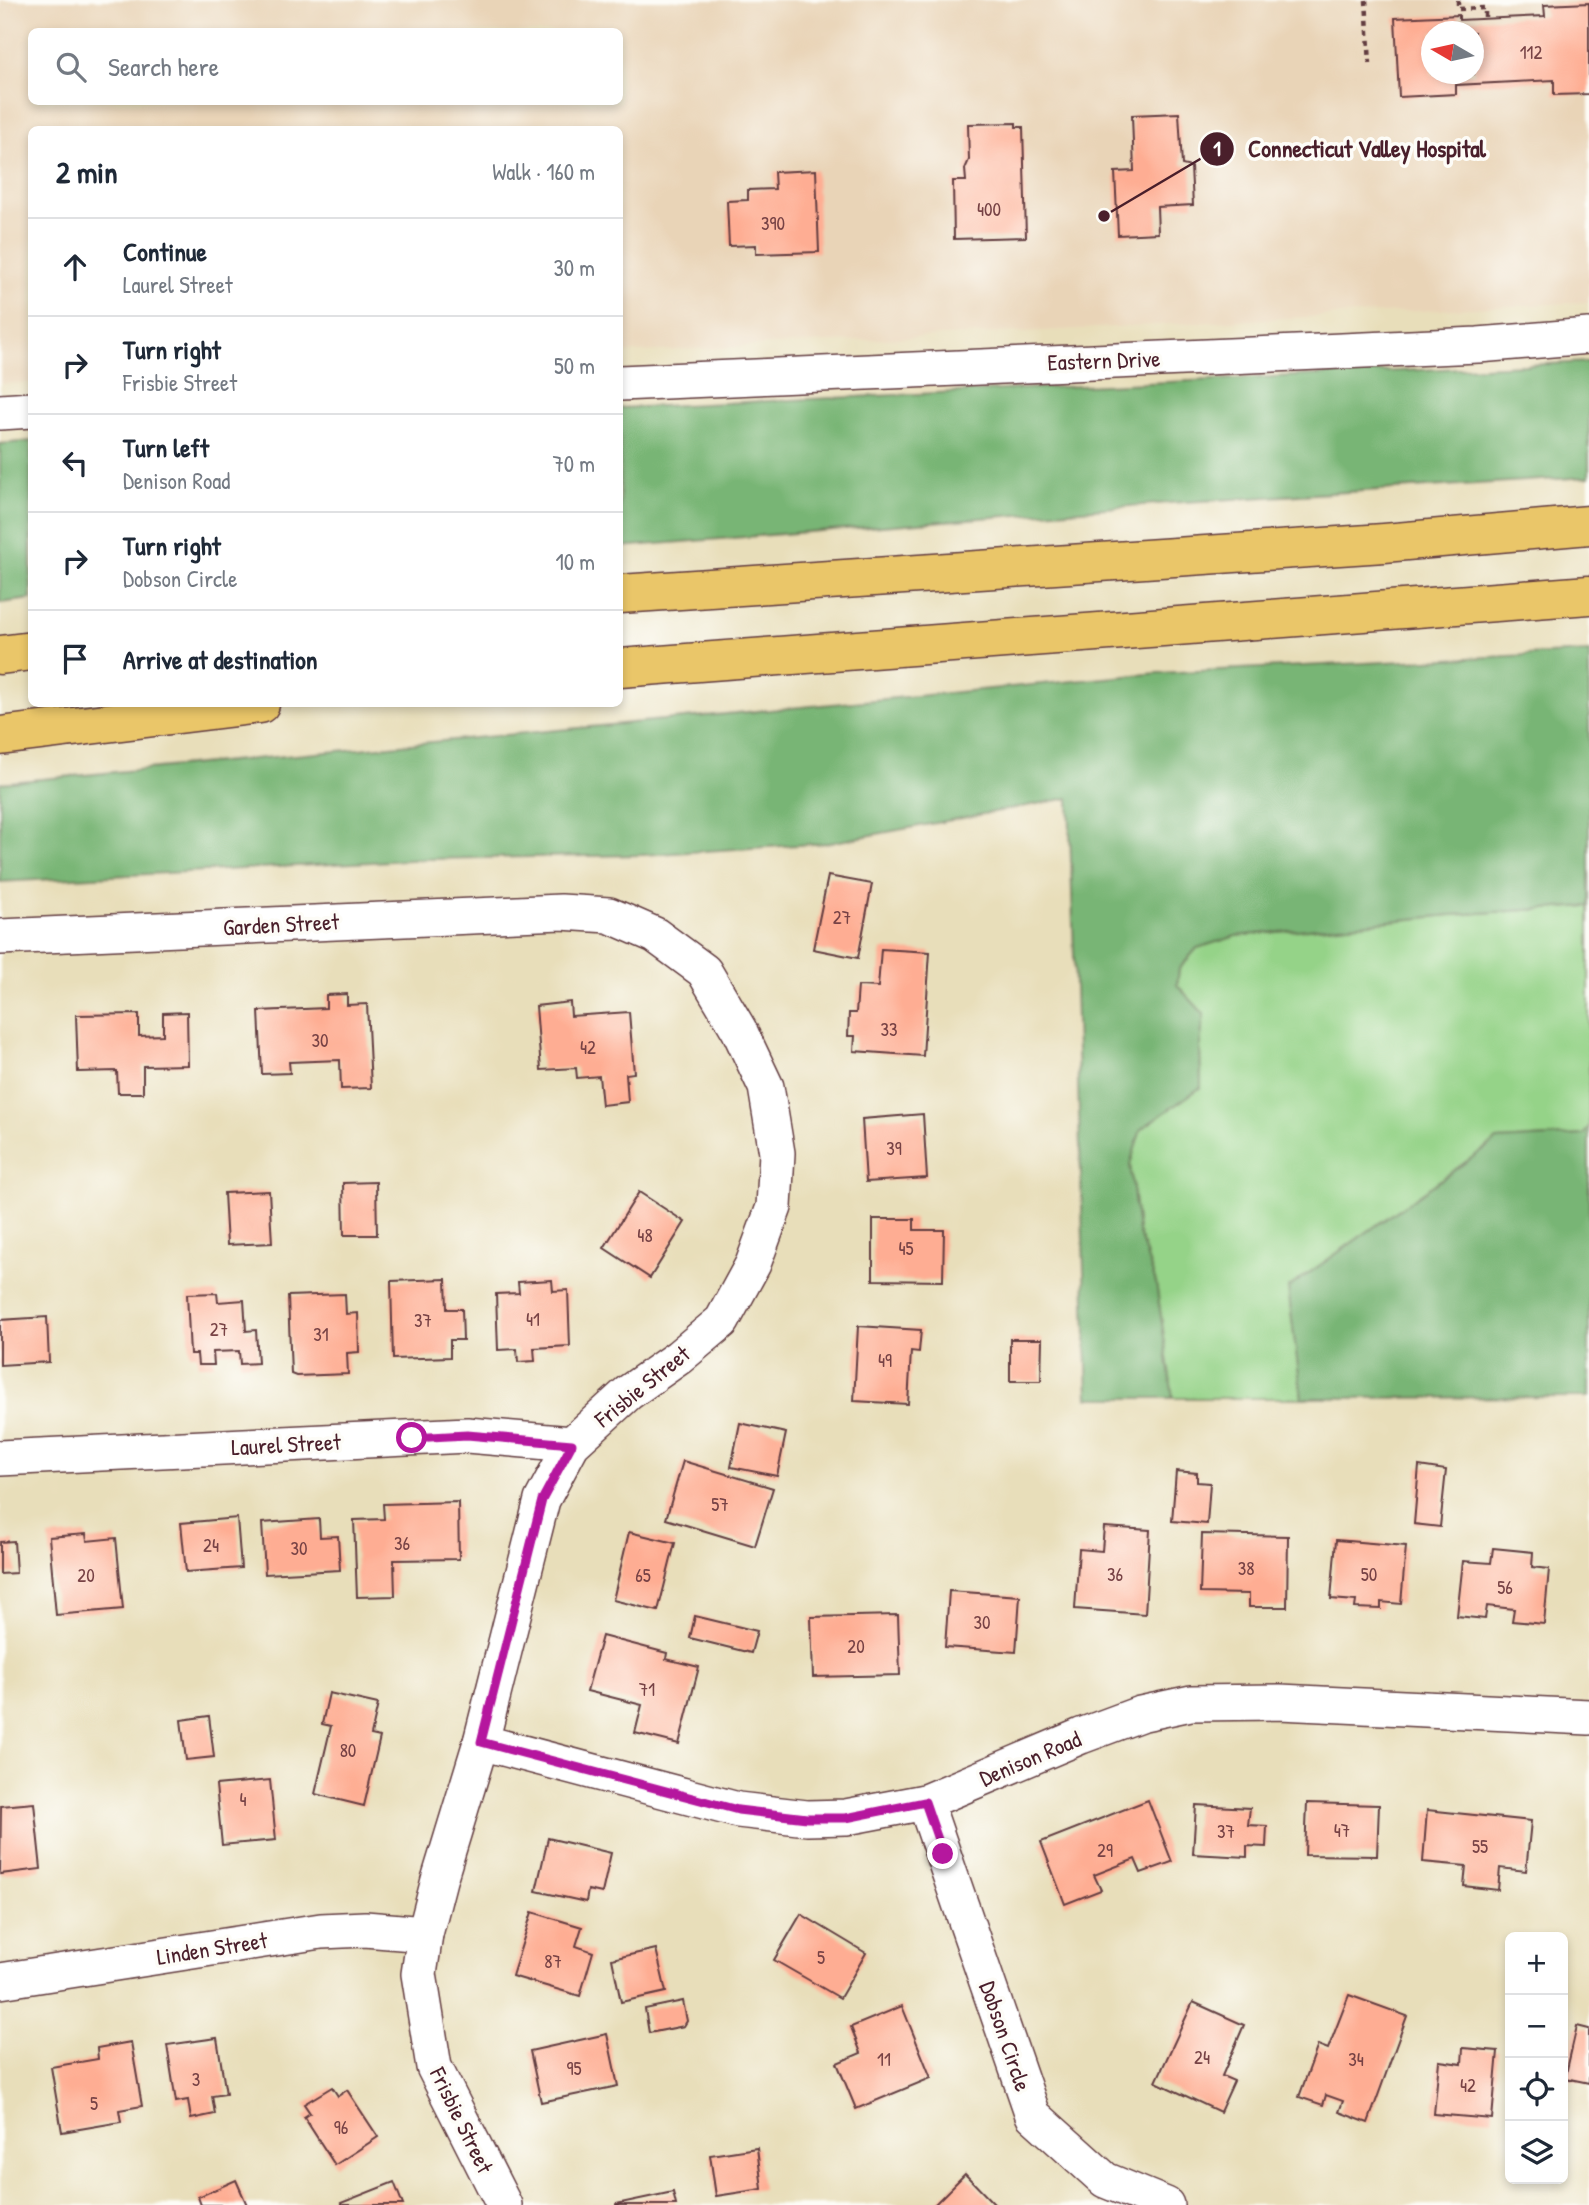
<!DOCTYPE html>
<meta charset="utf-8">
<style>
:root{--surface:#fff;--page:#f6f6f7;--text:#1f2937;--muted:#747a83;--line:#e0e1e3}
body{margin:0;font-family:"Patrick Hand",sans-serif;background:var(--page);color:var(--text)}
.controls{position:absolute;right:21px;bottom:21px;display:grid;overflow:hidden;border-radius:10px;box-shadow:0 4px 10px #0003}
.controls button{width:63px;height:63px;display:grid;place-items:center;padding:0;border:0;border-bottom:2px solid var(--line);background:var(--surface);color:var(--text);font:35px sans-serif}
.compass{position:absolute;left:1421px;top:21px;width:63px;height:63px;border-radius:50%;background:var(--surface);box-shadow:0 4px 10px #0003;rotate:279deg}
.stop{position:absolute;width:21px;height:21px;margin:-16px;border:5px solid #b5179e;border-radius:50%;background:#fff}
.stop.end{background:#b5179e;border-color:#fff;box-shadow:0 2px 7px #0008}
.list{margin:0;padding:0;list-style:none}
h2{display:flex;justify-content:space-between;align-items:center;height:91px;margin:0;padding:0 28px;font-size:30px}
h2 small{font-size:23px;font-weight:400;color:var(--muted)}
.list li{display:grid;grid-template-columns:46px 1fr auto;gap:21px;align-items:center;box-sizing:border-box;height:98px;padding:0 28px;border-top:2px solid var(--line)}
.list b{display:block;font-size:26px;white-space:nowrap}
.list p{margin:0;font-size:23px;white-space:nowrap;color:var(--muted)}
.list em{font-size:23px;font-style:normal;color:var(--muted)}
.icon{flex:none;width:38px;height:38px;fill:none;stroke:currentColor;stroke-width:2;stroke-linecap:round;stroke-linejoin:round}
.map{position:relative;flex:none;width:1589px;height:2205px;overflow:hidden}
.search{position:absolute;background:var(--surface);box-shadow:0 4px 10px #0003;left:28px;top:28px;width:595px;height:77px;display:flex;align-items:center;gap:18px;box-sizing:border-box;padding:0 24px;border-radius:10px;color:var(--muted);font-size:26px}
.panel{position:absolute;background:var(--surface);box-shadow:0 4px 10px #0003;left:28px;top:126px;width:595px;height:581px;border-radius:10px}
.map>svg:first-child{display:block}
.built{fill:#e9d4b7;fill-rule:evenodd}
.green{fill:#95d388;stroke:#70795a;stroke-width:2}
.forest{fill:#78b574;stroke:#616a50;stroke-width:2}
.building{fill:#fead93;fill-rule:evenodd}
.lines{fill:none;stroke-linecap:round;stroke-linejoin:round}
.street-casing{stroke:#623c40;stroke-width:38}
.highway-casing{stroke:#623c40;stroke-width:41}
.path{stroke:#623c40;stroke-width:4.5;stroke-dasharray:5 5;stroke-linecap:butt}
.street{stroke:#fff;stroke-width:35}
.highway{stroke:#eac669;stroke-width:38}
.route{stroke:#b5179e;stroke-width:9}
.labels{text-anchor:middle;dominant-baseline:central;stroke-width:7;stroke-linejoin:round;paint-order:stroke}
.number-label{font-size:19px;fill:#774245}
.street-label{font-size:23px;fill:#4a1f2b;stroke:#fdfcf7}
.leader{fill:none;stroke:#4a1f2b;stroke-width:2.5}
.callout-dot{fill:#4a1f2b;stroke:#fdfcf7;stroke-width:2.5}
.mark-label{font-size:21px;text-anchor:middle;font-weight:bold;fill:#fff}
.callout-label{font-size:24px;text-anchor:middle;font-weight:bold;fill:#4a1f2b;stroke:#fdfcf7;stroke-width:7;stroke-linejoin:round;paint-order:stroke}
</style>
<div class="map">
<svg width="1589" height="2205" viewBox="0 0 1589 2205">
<rect width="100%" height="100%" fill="#fdfcf7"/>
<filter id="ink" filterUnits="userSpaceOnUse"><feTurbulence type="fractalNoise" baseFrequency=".0143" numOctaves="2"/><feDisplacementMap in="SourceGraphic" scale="14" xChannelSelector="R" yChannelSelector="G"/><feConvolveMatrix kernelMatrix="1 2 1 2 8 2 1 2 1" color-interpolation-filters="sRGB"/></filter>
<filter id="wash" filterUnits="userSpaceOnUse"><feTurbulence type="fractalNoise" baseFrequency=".00686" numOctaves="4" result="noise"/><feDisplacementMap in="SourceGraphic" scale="28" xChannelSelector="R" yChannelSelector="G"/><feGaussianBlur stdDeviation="1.57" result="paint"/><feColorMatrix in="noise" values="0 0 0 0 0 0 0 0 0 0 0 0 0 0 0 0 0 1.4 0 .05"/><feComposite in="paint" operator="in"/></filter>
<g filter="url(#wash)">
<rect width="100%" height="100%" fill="#e8deba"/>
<path class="built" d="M0,0H1589V302L620,353V130H32L31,383L0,384ZM32,32H620V102H32ZM1432,32H1474V74H1432Z"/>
<path class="green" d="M1589,906V1127L1583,1135L1497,1140L1288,1288L1302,1398H1173L1156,1283L1138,1231L1130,1164L1141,1129L1201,1087L1200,1045L1204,1014L1177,985L1179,969L1197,948L1236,936L1451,915Z"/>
<g class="forest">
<path d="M1589,362V477L1168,503L620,547V408Z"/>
<path d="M31,441V599L0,603V444Z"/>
<path d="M1589,652V906L1451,915L1236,936L1197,948L1179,969L1177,985L1204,1014L1200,1045L1201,1087L1141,1129L1130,1164L1138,1231L1156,1283L1173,1398H1088L1069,798L829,843L642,855L428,859L0,882V783L1158,673Z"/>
<path d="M1589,1127V1397L1302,1398L1288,1288L1497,1140L1583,1135Z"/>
</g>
<g id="blocks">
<g class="building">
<path d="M1589,3V94L1554,95V80L1456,85V94L1399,97L1395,18L1459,15V20L1545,16L1544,5ZM1432,32H1474V74H1432Z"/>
<path d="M1179,113L1182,165L1191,167L1193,205L1157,207L1158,233L1118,235L1115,172L1134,171L1132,115Z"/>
<path d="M1016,123V127H1023L1026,237L954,239L953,181H966L965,169L969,160L968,124Z"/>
<path d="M816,170L819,252L756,254V245L729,246L727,201L748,200V190L775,189L774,172Z"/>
<path d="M828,876L872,884L858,958L813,949Z"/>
<path d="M881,949L930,952L923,1056L854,1051L855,1036H848L849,1013H856L858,986L878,987Z"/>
<path d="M347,994V1005L367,1004L371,1088L341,1089L340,1060L289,1062L290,1073L262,1074L259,1011L326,1008V995Z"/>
<path d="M570,1002L571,1016L629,1012L634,1073L626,1074L628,1102L602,1105L599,1076L577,1078L576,1068L541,1070L536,1006Z"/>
<path d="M187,1012L188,1065L143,1066V1093H118L117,1071L78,1072L76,1015L139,1014V1036L163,1035V1013Z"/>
<path d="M923,1114L927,1178L866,1182L862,1119Z"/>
<path d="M376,1182L377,1235H344L343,1183Z"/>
<path d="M269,1191L272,1243L227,1245L224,1193Z"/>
<path d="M639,1192L685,1222L650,1278L604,1248Z"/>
<path d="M873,1219H914V1230H944L943,1281L873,1280Z"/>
<path d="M446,1279L447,1309H462L463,1340H450V1357L393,1359L391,1281Z"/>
<path d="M552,1280L553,1291L568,1290L570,1346L534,1348L535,1361L518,1362L517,1349L498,1350L496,1294L519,1293L518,1282Z"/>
<path d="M217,1293L218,1302L244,1300L246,1331L256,1330L258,1363L240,1364L239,1351L213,1352L214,1365H198L197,1354H190L187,1294Z"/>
<path d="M345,1294L346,1314L358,1313L359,1352L347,1353L348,1374L296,1376L291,1374L288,1296Z"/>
<path d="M47,1317L49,1362L0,1365V1320Z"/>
<path d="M858,1326L921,1330L919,1352L911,1351L908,1404L854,1401Z"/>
<path d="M1010,1339H1042L1041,1381H1010Z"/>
<path d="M740,1423L786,1433L777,1476L731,1467Z"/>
<path d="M683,1461L773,1488L755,1546L666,1519Z"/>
<path d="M1419,1466L1446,1470L1440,1527L1414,1524Z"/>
<path d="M1176,1471L1197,1473V1482L1210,1483L1207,1524L1172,1521Z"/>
<path d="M458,1502L459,1559L394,1560L395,1596L357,1597L354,1520L384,1519L383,1504Z"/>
<path d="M237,1518L241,1568L186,1572L181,1523Z"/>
<path d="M319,1519L320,1537L338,1536L340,1570L265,1574L262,1523Z"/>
<path d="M1104,1527L1150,1530L1145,1614L1075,1609L1079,1549L1102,1551Z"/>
<path d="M629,1532L675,1543L658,1611L613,1600Z"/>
<path d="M86,1534L87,1541L116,1538L123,1609L56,1615L49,1537Z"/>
<path d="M1202,1534L1288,1536L1287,1607H1249V1594L1200,1593Z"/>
<path d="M1336,1540L1406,1546L1401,1604L1381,1602V1609L1355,1608L1356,1601L1331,1599Z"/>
<path d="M14,1541L16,1573L0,1574V1542Z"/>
<path d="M1493,1548L1533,1552L1532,1567L1549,1569L1544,1624L1512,1621L1514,1609L1487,1606L1485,1619L1457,1616L1463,1561L1491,1563Z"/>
<path d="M949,1591L1020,1596L1016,1652L945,1647Z"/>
<path d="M898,1615L900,1675L813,1677L811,1617Z"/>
<path d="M695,1616L757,1631L751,1653L690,1638Z"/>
<path d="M602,1636L667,1653L666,1659L699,1667L679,1744L635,1733L642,1705L587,1691Z"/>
<path d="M329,1693L378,1704L371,1735L380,1737L364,1806L315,1794L331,1726L322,1724Z"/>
<path d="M209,1716L214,1757L186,1760L181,1720Z"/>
<path d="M270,1780L276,1840L222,1845L216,1785Z"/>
<path d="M1148,1800L1172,1862L1141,1873L1135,1859L1094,1875L1101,1890L1065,1904L1041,1842Z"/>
<path d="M34,1803L41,1869L0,1874L1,1806Z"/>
<path d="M1307,1803L1379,1805L1377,1856L1305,1855Z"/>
<path d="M1196,1805L1250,1808L1248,1825L1267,1826L1266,1847L1247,1846V1857L1193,1854Z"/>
<path d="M1427,1810L1531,1821L1526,1871L1500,1868L1498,1890L1464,1886L1466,1866L1423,1862Z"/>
<path d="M548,1838L611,1853L602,1893L588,1890L586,1902L536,1891Z"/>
<path d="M532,1912L582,1927L576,1946L593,1952L580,1996L512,1976Z"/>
<path d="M801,1914L866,1953L840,1998L774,1960Z"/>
<path d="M656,1949L666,1992L621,2002L612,1959Z"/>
<path d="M1349,1995L1407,2016L1368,2123L1339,2112L1343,2101L1326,2095L1323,2105L1299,2097L1318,2045L1328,2049Z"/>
<path d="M683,2001L687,2021L684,2026L649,2033L645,2009Z"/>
<path d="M1193,2002L1244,2025L1222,2076L1234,2081L1220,2112L1156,2082Z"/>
<path d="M902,2006L931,2078L856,2109L837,2063L861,2053L851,2027Z"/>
<path d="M1577,2026L1589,2029V2083L1565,2078Z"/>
<path d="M607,2034L618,2086L541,2102L530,2051Z"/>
<path d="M217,2038L226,2094L212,2096L215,2114L191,2119L188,2100L176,2102L167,2045Z"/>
<path d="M131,2042L142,2106L119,2110L121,2122L62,2132L51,2067L98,2059L97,2048Z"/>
<path d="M1463,2048L1498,2051L1492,2119L1434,2114L1439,2061L1462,2064Z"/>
<path d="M332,2087L338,2096L347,2090L378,2137L335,2165L304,2117L310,2113L304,2104Z"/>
<path d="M757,2148L762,2189L716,2196L710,2155Z"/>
<path d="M965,2174L995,2205H934Z"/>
<path d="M236,2180L247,2205H201L198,2197Z"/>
<path d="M394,2182L403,2205H342L341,2203Z"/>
<path d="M673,2192L676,2205H616V2204Z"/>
</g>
</g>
</g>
<g filter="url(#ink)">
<use href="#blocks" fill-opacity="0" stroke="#623c40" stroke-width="2"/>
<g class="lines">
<defs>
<g id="street">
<path d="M620,383L1478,345L1589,336"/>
<path d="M0,412L32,410"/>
<path d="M0,937L561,912L609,915L655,935L704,971L739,1030L766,1087L777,1153L774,1207L753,1264L722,1321L679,1357L628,1393L572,1444L542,1500L481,1742L439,1880L425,1934L419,1974L434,2067L504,2205"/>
<path d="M0,1458L467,1435L572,1444"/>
<path d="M481,1742L738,1810L807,1818L846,1817L925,1802L1081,1736L1140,1714L1191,1703L1280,1702L1589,1717"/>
<path d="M925,1802L1033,2115L1105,2180L1166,2205"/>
<path d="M0,1981L321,1931L365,1929L425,1934"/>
</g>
<g id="highway">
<path d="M620,594L1384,543L1589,525"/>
<path d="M0,655L32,651"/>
<path d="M620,668L1589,595"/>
<path d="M0,736L260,704"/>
</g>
</defs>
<use href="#street" class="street-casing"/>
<use href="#highway" class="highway-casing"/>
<g class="path">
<path d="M1366,0L1370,64"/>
<path d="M1458,0V9L1485,8V19"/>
</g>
<use href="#street" class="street"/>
<use href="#highway" class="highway"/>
</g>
</g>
<g class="lines" filter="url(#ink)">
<path class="route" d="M412,1438L467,1435L572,1444L542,1500L481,1742L738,1810L807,1818H846L925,1802L943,1854"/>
</g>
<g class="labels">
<g class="number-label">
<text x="1531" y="52">112</text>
<text x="989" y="209">400</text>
<text x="773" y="223">390</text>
<text x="842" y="917">27</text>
<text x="889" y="1029">33</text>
<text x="320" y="1040">30</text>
<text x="588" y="1047">42</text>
<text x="894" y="1148">39</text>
<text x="645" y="1235">48</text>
<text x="906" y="1248">45</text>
<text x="533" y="1319">41</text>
<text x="423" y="1320">37</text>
<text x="219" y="1329">27</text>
<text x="321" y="1334">31</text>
<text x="885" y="1360">49</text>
<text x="720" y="1504">57</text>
<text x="402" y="1543">36</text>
<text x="211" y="1545">24</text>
<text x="299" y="1548">30</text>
<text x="1246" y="1568">38</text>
<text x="1115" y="1574">36</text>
<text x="1369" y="1574">50</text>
<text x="86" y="1575">20</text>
<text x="643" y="1575">65</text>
<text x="1505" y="1587">56</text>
<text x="982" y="1622">30</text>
<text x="856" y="1646">20</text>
<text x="647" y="1689">71</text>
<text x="348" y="1750">80</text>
<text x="243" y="1799">4</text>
<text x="1342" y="1830">47</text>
<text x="1226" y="1831">37</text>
<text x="1480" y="1846">55</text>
<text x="1105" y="1850">29</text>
<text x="821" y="1957">5</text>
<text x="553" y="1961">87</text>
<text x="1202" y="2057">24</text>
<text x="884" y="2059">11</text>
<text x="1356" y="2059">34</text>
<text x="574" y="2068">95</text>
<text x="196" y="2079">3</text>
<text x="1468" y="2085">42</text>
<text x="94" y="2103">5</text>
<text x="341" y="2127">96</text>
</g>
<g class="street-label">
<text transform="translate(1104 360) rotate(-2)">Eastern Drive</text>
<text transform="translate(281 924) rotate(-3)">Garden Street</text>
<text transform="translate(642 1386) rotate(-39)">Frisbie Street</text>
<text transform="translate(286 1444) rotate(-3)">Laurel Street</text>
<text transform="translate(1030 1758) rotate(-23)">Denison Road</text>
<text transform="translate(212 1948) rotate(-9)">Linden Street</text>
<text transform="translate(1006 2036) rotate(71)">Dobson Circle</text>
<text transform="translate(462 2120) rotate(64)">Frisbie Street</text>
</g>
</g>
<path class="leader" d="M1104 216L1217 149"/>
<g class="callout-dot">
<circle cx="1104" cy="216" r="7"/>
<circle cx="1217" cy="149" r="18"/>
</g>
<g class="mark-label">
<text x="1217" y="156">1</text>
</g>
<g class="callout-label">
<text x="1367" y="157">Connecticut Valley Hospital</text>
</g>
</svg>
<div class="controls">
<button>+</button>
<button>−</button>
<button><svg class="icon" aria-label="locate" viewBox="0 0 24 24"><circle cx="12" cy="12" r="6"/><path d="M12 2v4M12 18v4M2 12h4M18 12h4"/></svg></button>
<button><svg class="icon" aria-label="layers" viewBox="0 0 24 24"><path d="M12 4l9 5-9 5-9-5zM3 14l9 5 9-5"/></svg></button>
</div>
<svg class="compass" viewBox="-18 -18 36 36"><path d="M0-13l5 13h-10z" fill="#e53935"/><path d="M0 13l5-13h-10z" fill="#747a83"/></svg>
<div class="stop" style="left:412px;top:1438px"></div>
<div class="stop end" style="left:943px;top:1854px"></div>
<div class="search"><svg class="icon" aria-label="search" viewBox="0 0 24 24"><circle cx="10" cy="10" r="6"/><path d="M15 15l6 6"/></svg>Search here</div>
<section class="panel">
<h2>2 min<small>Walk · 160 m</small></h2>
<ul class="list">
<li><svg class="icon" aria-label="ahead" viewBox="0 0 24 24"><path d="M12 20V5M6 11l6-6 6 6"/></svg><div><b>Continue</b><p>Laurel Street</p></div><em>30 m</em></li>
<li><svg class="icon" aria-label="right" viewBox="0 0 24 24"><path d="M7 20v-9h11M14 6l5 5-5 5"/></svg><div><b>Turn right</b><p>Frisbie Street</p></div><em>50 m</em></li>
<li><svg class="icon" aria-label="left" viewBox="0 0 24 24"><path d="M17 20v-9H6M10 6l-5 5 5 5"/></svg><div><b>Turn left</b><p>Denison Road</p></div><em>70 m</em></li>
<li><svg class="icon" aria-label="right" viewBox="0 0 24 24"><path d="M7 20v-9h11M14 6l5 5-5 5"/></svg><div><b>Turn right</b><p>Dobson Circle</p></div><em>10 m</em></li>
<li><svg class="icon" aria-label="arrive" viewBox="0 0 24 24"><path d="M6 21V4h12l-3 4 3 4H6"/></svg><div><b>Arrive at destination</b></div></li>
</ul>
</section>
</div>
